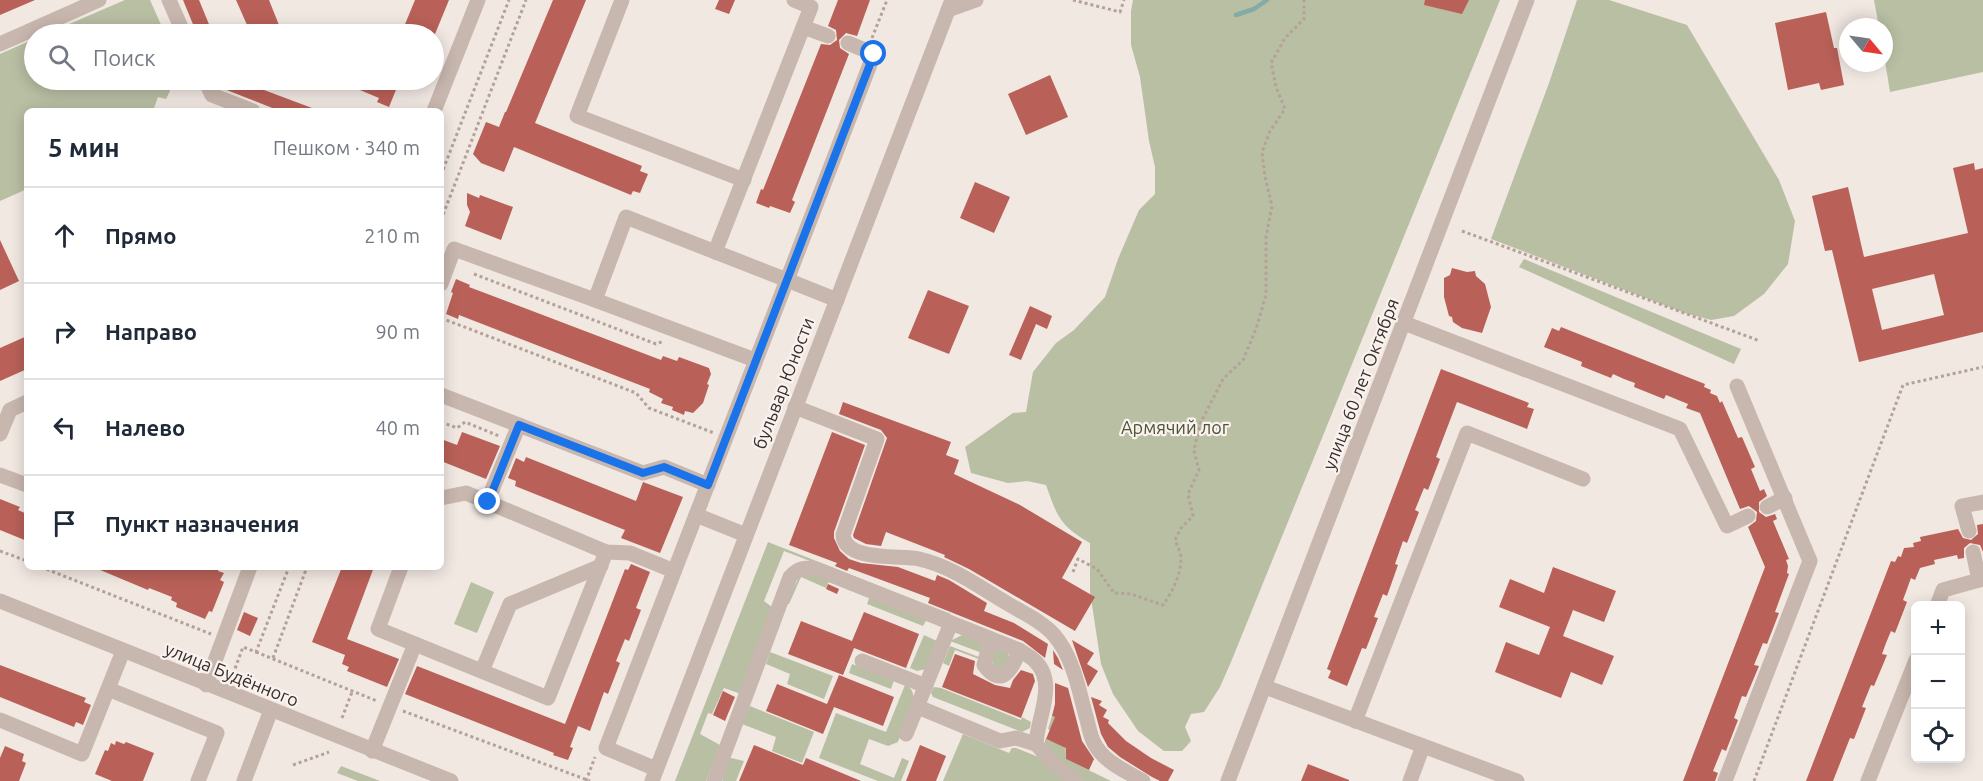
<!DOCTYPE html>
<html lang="ru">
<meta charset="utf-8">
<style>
:root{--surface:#fff;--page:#f6f6f7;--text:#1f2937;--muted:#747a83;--line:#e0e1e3}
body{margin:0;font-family:Ubuntu,sans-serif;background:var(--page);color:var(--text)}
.controls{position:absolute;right:18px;bottom:18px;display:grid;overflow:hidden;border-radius:9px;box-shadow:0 3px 15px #0003}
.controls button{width:54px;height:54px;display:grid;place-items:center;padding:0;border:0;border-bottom:2px solid var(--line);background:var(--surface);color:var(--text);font:30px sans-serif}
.compass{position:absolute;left:1839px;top:18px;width:54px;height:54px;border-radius:50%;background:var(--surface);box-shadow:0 3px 15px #0003;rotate:119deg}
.stop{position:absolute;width:18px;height:18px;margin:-14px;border:4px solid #1a73e8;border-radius:50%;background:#fff}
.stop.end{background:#1a73e8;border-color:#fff;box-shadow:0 2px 6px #0008}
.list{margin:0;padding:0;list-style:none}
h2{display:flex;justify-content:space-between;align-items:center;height:78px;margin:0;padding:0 24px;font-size:26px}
h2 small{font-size:20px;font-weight:400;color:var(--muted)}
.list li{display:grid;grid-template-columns:39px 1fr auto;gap:18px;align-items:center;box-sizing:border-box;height:96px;padding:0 24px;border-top:2px solid var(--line)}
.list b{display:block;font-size:22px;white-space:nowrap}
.list em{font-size:20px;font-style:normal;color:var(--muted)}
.icon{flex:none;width:33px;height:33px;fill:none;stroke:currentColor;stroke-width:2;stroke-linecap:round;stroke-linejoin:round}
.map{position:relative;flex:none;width:1983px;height:781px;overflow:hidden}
.search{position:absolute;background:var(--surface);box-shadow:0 3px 15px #0003;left:24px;top:24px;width:420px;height:66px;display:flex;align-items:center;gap:15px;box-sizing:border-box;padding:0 21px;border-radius:33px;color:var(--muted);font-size:22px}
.panel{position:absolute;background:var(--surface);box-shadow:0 3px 15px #0003;left:24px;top:108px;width:420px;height:462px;border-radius:9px}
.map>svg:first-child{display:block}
.green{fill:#b9bfa3}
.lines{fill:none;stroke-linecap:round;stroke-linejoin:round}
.stream{stroke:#83aba7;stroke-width:4.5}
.building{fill:#b96158;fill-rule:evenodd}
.path{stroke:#b4a199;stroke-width:3;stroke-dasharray:3 3;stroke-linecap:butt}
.minor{stroke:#c8b7ae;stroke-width:15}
.route{stroke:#1a73e8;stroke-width:8}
.labels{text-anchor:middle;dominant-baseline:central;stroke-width:4.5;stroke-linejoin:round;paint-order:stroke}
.street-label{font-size:18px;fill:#382e2c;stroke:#f9f2ee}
.park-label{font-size:18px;fill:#4c5432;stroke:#f9f2ee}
</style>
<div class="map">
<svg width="1983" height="781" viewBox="0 0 1983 781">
<rect width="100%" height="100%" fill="#f1e8e2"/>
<g class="green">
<path d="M125,0H150L162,27L149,34H46Z"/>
<path d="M1133,0H1500L1231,662L1220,687L1204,712L1191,714L1185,727L1191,741L1182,751H1164L1138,731L1113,694L1101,664L1090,592V543C1060,526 1057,516 1046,485L1027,481L1008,483L971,473L965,447L1013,413L1026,412L1033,372L1056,343L1074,330L1105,297L1118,259L1139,210L1155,194V167L1149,141L1140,77L1131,45V11Z"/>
<path d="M1577,0H1609L1687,25L1779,180L1795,221L1788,264L1764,294L1734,316L1711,320L1685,313L1491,239L1549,83Z"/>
<path d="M1874,0H1983V72L1890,92L1884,55V27H1879Z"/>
<path d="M34,39V80H169L170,91L166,99L158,97L153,111H27V189L0,201V54Z"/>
<path d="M1524,259L1741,349L1734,364L1519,267Z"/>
<path d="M768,542L951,614L950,615L784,551L764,601L772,607L741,694L724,688L712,714L708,713L700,734L720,745L706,781H675Z"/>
<path d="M809,574L829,581L826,588L801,577L789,604L785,603L800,576Z"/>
<path d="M471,582L494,592L477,633L454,624Z"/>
<path d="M870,596L927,619L923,626L867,604Z"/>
<path d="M924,635L937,641L926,669L917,671L910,668Z"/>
<path d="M962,635L983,643L982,653L950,641Z"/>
<path d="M950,646L979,657V659L955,650L949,666L943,663Z"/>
<path d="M997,648L1007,651L1010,658L1003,669L993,668L991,652Z"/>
<path d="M770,652L833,676L824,699L787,684L790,674L766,664Z"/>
<path d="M852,664L894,680L891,689L849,673Z"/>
<path d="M905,685C925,692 904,727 898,742L888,746L869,739L860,764L894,778L902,758L909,761L901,781H878L819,758L836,713L886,732Z"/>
<path d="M934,687L941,688L1021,720L1022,717L1031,722L1030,728L1022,732L933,697L931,693Z"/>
<path d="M750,706L814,732L802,763L772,751L776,737L742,724Z"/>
<path d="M1052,716L1065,719L1066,759L1111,781H1083L1079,779L1068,772L1045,743V739L1058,744L1062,736L1048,729Z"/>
<path d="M963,734L1009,753L1012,748H1016L1041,758L1067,781H943Z"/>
<path d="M731,758L744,761L736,781H723L720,778L725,762Z"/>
<path d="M341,766L380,781H358L337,773Z"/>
</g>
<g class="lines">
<path class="stream" d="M1236,15L1254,9L1267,0"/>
</g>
<g class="building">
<path d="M0,0H35L0,15Z"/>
<path d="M183,0H199L213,34H197Z"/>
<path d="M236,0H269L279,25L300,34H251Z"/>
<path d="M415,0H449L435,34H401Z"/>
<path d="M553,0H586L535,123L642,166L640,171L648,174L640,193L633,191L631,195L514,147L504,172L481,163L473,154L486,122L499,127L505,112H506Z"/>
<path d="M719,0H735L729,14L715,9Z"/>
<path d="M838,0H870L857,36L846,33L839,40L840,48L849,54L792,200L795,202L790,213L770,206L769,208L756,203L761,189L763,190L821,44L830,45L837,40L836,30L828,26Z"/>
<path d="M1425,0H1469L1462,14L1424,5Z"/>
<path d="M1826,12L1834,48H1837L1844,85L1821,90L1819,83L1788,90L1775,23Z"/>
<path d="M1050,75L1068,117L1026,135L1008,94Z"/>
<path d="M216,80H237L320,111H280L219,87Z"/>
<path d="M336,80H400L389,107L377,102L379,98Z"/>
<path d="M1974,163L1975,170L1983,168V332L1859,362L1832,250L1825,251L1812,196L1848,187L1864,257L1968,233L1953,168ZM1934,274L1944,315L1882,330L1872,289Z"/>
<path d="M975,182L1010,197L994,233L960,218Z"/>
<path d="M467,193L479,198L480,195L513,207L501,240L465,226L470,212L467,205Z"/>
<path d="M0,240L19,281L0,290Z"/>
<path d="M1452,268L1467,272L1475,271L1476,276L1485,284L1491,307L1482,333L1462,328L1453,322L1452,317L1449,316L1444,297V278L1450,275Z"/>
<path d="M456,279L470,285L469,287L661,360L663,356L677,361L679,357L709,368L711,374L707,384L709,385L703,403L693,413L685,411L684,415L672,410L673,407L661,403L663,399L649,392L650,389L459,315L458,319L446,314L453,293L451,292Z"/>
<path d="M928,290L969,306L949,354L908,338Z"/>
<path d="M1030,306L1052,316L1047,329L1036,324L1021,360L1009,355Z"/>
<path d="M1561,327L1705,384L1704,387L1711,390L1710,393L1717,396L1720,403L1722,401L1738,438L1742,437L1755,467L1751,469L1760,491L1764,489L1767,496L1759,502V512L1766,517L1775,514L1777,519L1773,521L1789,559L1786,560L1788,566L1787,573L1789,574L1775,612L1779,613L1767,644L1763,643L1754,665L1759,666L1746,697L1742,696L1734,718L1738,720L1726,751L1722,749L1713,771L1718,773L1715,781H1683L1765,567L1748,527L1756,521L1757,512L1749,506L1740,509L1700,413L1686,408L1688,404L1666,395L1664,399L1634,387L1635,383L1624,379L1613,374L1611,378L1581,366L1582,362L1544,347L1552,328L1559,331Z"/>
<path d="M27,336V369L0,381V348Z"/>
<path d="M1441,369L1529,403L1527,407L1534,409L1527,429L1457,402L1436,457L1440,459L1428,490L1424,488L1415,510L1419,512L1407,543L1403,541L1395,564L1398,565L1387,596L1383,594L1374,617L1378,618L1366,649L1362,648L1347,686L1328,678L1331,671L1327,669Z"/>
<path d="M843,402L951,442L946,455L959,460L954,474L1020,505L1082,542L1062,578L1095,597L1075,631L969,569L944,557L945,555L886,532L881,546L866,544L854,538L853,535L887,438L881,430L839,414Z"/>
<path d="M462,432L500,446L486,479L441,461V439L457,445Z"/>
<path d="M832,432L865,445L834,532V538L840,551L849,559L861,563L898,567L935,581L937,575L949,580L987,603L984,611L1014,623L1048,644L1045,658L1023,641L928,603L930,598L849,568L847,571L835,566L837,563L789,545Z"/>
<path d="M526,457L636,501L643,482L683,497L660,553L621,538L625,530L515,486L516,481L508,478L516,458L524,462Z"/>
<path d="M0,499L20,507L18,510L27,514V541L0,530Z"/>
<path d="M1983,524V552L1980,545L1970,543L1964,548V558L1958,559L1957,555L1934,560L1935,564L1920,568L1915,580L1911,578L1903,600L1907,602L1895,633L1891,631L1886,643L1882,654L1887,655L1874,686L1871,685L1862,707L1866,708L1854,739L1850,738L1833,781H1806L1891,561L1895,562L1898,556L1901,557L1904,548L1914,547L1913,543L1921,541L1920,537L1958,529L1963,538L1971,540L1978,534L1977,525Z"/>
<path d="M631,564L650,572L636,608L641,610L629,641L625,639L616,661L620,663L608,694L604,692L590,731L578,726L570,747L573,748L568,760L553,755L554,753L405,694L417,666L565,724L625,569L628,570Z"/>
<path d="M93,567H220L218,571L224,573L220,580L224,582L212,612L209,611L205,619L176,607L177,603L171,600L172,597L149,588L148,590Z"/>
<path d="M342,567H374L347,639L399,659L387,687L347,671L349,667L342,664L345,655L312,642Z"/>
<path d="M1553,567L1616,591L1604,622L1573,610L1563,636L1614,656L1602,685L1571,672L1561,698L1495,672L1506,642L1539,655L1550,627L1499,607L1510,579L1544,593Z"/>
<path d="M828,584L839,589L837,594L826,589Z"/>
<path d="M244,612L258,618L250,636L237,630Z"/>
<path d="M864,612L919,634L906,668L854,648L843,675L788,654L801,621L852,641Z"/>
<path d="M1072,640L1094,653L1087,664L1098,671L1088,687Z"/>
<path d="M1053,650L1058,658L1063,670L1054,664Z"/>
<path d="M955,654L975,661L973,674L995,685L1010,688L1013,680L1021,670L1033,674L1035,681L1021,718L942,687Z"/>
<path d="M0,665L86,698L84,702L91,705L83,725L76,722L74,727L0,697Z"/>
<path d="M839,675L894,697L883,726L834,707L823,734L766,711L777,684L827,704Z"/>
<path d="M1055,683L1068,688L1082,741L1094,759L1089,770L1066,759V748L1046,739L1055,717L1052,716L1055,704Z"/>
<path d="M723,691L735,697L725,721L713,715Z"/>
<path d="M1091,697L1102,701L1099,705L1107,710L1103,717L1109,720L1108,723L1126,741L1151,758L1174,770L1168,781H1160L1152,777L1120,757L1108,747L1101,734Z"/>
<path d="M116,741L124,744L126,742L154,753L143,781H112L95,774L105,750L108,751L111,743L115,745Z"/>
<path d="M754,745L803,765L806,758L861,781H739Z"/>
<path d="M920,745L946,756L936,781H906Z"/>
<path d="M5,746L24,754L22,761L26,763L19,781H0V758Z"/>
<path d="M1308,764L1349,780V781H1301Z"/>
</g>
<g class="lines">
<g class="path">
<path d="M1073,0L1120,12L1124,0"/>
<path d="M872,38L887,0"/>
<path d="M441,175L509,0"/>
<path d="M441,220L526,0"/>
<path d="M1462,231L1760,341"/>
<path d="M474,274L656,344L664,341"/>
<path d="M441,318L636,393L649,408L714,433"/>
<path d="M441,422L457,428L465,422L499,436"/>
<path d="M0,551L27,561"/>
<path d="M41,567L211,634"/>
<path d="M1073,572L1078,559L1097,569L1114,593L1131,594L1163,605C1172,593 1181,574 1181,559C1181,553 1177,545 1175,540L1181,528L1193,516L1188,494L1199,470L1194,451L1199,426L1223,379L1243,360L1256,329L1266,295V237L1272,206L1265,177L1262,152L1270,131L1285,109L1276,87L1271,63L1285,38L1304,19V0"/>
<path d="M256,652L377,701"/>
<path d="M273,658L307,567"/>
<path d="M233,674L243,647L256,652L289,567"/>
<path d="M403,711L590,781"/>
<path d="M342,718L352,692"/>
<path d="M293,765L329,752"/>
<path d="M586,781L595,757"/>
<path d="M1754,781L1903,385L1983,367"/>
</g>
<g class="minor">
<path d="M169,0L184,34"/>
<path d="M622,0L577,116L744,180"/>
<path d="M948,10L976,0"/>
<path d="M803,27L828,36"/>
<path d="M0,44L99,0"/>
<path d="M205,80L212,95L253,111"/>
<path d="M434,111L478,0"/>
<path d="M715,252L811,7L794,0"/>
<path d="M441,284L454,249L595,300L626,217L787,280L874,54L848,43"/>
<path d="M595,300L755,360"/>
<path d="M1404,323L1680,429L1727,526L1748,516"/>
<path d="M441,395L643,473L664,467L708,485"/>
<path d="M795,407L877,439L843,535C845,562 900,555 919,559C951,566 978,586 1005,602C1021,612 1042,621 1054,635C1074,658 1079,692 1087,720C1090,732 1092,744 1101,753C1111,765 1129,773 1143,781"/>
<path d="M0,434L10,410L27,402"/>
<path d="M0,475L27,485"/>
<path d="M441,498L466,493L606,552L630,553L674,571"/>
<path d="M487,502L519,425"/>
<path d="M1767,507L1785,498"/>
<path d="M696,515L787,280L837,300"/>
<path d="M1969,531L1962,506L1983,502"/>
<path d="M1973,552L1979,580"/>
<path d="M401,567L378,629L548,698L606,552"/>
<path d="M0,601L451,781"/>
<path d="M1937,606L1943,590L1983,579"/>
<path d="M991,639L984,665C1001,689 1013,669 1019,650"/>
<path d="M862,661L926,686"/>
<path d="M482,671L510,604L601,566"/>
<path d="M206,685L250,567"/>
<path d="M1265,687L1517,781"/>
<path d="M108,689L217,733L198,781"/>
<path d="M918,707L1000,741L1016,738L1036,744"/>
<path d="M0,720L82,754L123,651"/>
<path d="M1355,721L1467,433L1583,479"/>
<path d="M906,734L951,623"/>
<path d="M372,751L415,644"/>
<path d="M656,769L606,748L696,515L746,535"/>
<path d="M244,781L271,710"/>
<path d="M652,781L952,0"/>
<path d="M714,781L790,577C798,568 804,567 816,569L1019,650C1024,653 1031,657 1035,661C1058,683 1037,718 1036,744L1054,764L1075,781"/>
<path d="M1228,781L1527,0"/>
<path d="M1410,781L1423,746"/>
<path d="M1725,781L1810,561L1737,386"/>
<path d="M1868,781L1916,660"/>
</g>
</g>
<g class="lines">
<path class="route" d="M488,502L519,425L643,473L664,467L708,485L874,54"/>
</g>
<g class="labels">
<g class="street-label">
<text transform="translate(783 383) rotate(-69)">бульвар Юности</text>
<text transform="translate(1360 384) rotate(-69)">улица 60 лет Октября</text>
<text transform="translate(232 674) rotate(22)">улица Будённого</text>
</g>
<g class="park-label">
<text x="1175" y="427">Армячий лог</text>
</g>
</g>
</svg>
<div class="controls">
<button>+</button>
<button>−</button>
<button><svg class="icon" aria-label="locate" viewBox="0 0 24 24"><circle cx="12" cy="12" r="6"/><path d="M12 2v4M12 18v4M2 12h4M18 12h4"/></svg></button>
</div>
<svg class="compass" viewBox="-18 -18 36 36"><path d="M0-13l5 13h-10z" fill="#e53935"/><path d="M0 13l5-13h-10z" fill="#747a83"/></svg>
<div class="stop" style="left:874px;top:54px"></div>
<div class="stop end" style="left:488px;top:502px"></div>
<div class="search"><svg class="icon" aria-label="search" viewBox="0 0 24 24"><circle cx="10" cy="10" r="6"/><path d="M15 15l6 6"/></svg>Поиск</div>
<section class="panel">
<h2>5 мин<small>Пешком · 340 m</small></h2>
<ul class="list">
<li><svg class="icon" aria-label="ahead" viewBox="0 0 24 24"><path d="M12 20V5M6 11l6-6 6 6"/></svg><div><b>Прямо</b></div><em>210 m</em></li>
<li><svg class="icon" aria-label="right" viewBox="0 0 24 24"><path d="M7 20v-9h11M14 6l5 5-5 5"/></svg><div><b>Направо</b></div><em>90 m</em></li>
<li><svg class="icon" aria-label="left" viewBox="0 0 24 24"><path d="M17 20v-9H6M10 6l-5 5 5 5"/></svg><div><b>Налево</b></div><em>40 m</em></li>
<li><svg class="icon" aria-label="arrive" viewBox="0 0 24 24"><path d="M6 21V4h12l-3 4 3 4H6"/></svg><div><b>Пункт назначения</b></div></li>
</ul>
</section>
</div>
